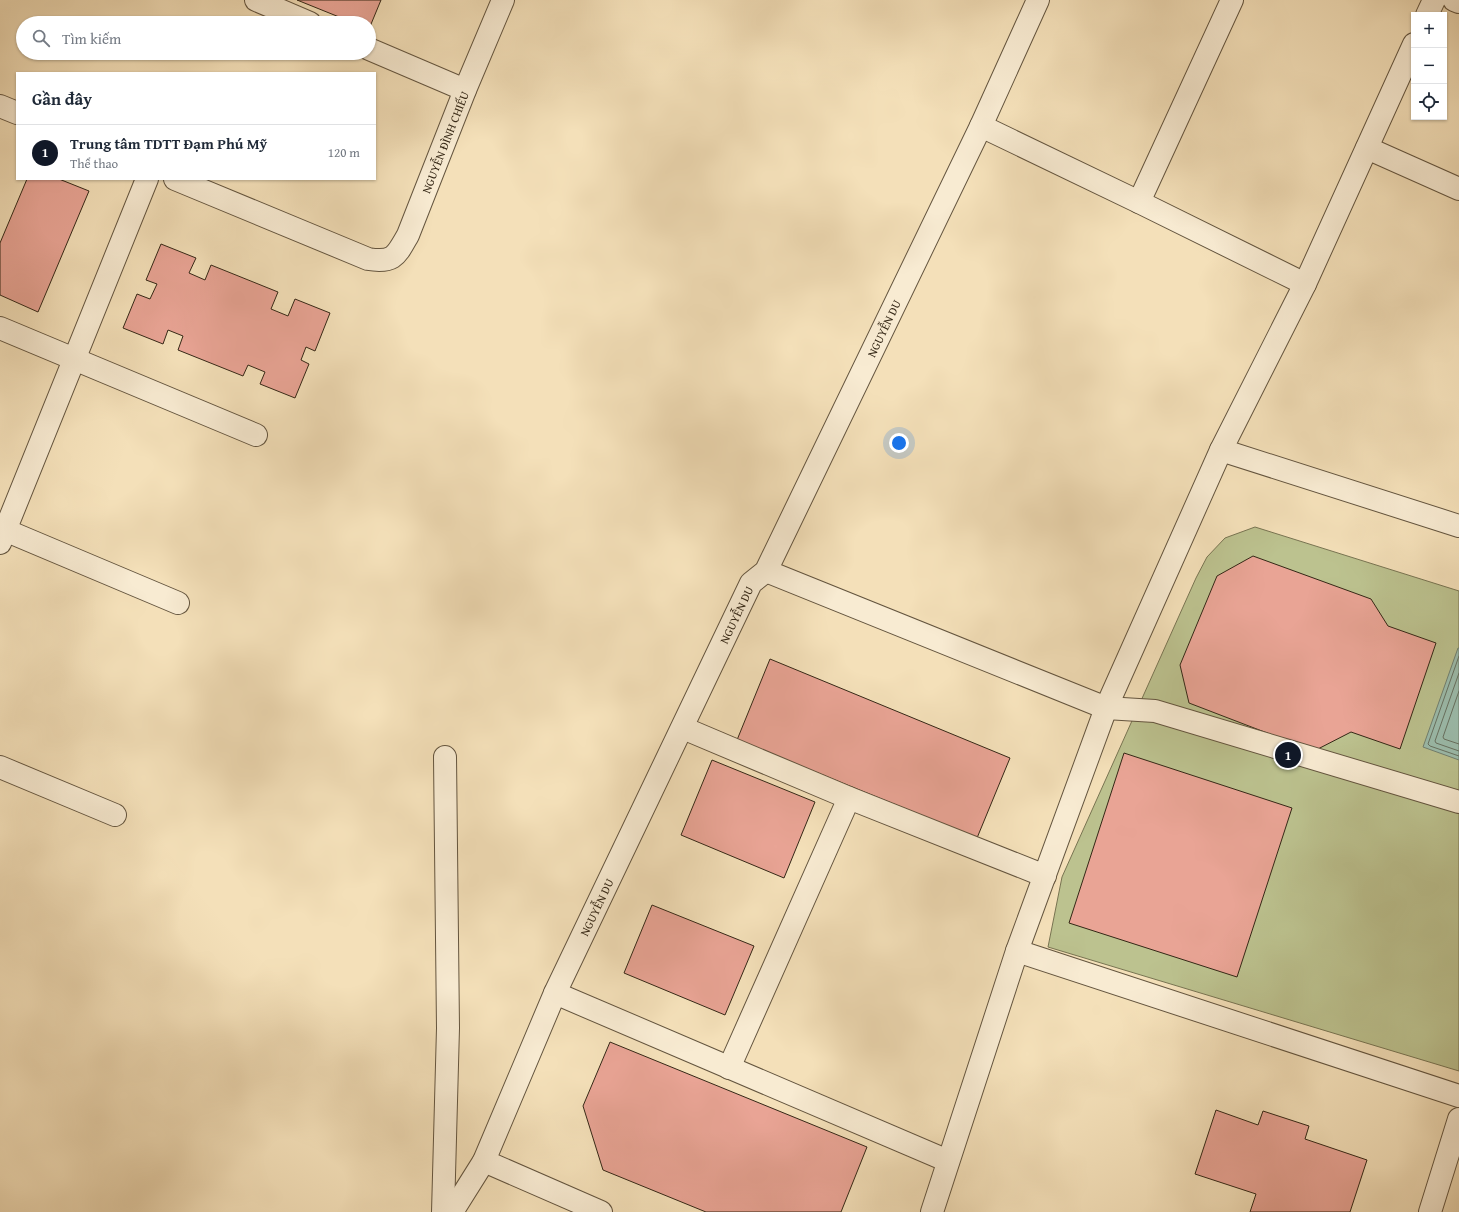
<!DOCTYPE html>
<html lang="vi">
<meta charset="utf-8">
<style>
:root{--surface:#fff;--page:#f6f6f7;--text:#1f2937;--muted:#747a83;--line:#e0e1e3;--accent:#111827}
body{margin:0;font-family:"Gentium Book Plus",serif;background:var(--page);color:var(--text)}
.controls{position:absolute;right:12px;top:12px;display:grid;overflow:hidden;border-radius:0px;box-shadow:0 1px 3px #0004}
.controls button{width:36px;height:36px;display:grid;place-items:center;padding:0;border:0;border-bottom:1px solid var(--line);background:var(--surface);color:var(--text);font:20px sans-serif}
.you{position:absolute;left:899px;top:443px;width:14px;height:14px;margin:-10px;border:3px solid #fff;border-radius:50%;background:#1a73e8;box-shadow:0 0 0 6px #1a73e833}
.badge{display:grid;place-items:center;width:26px;height:26px;border-radius:50%;background:var(--accent);color:#fff;font-size:13px;font-weight:700}
.pin{position:absolute;translate:-50% -50%;border:2px solid #fff;box-shadow:0 1px 4px #0006}
.list{margin:0;padding:0;list-style:none}
h2{display:flex;justify-content:space-between;align-items:center;height:52px;margin:0;padding:0 16px;font-size:17px}
h2 small{font-size:13px;font-weight:400;color:var(--muted)}
.list li{display:grid;grid-template-columns:26px 1fr auto;gap:12px;align-items:center;box-sizing:border-box;height:56px;padding:0 16px;border-top:1px solid var(--line)}
.list b{display:block;font-size:15px;white-space:nowrap}
.list p{margin:0;font-size:13px;white-space:nowrap;color:var(--muted)}
.list em{font-size:13px;font-style:normal;color:var(--muted)}
.icon{flex:none;width:22px;height:22px;fill:none;stroke:currentColor;stroke-width:2;stroke-linecap:round;stroke-linejoin:round}
.map{position:relative;flex:none;width:1459px;height:1212px;overflow:hidden}
.search{position:absolute;background:var(--surface);box-shadow:0 1px 3px #0004;left:16px;top:16px;width:360px;height:44px;display:flex;align-items:center;gap:10px;box-sizing:border-box;padding:0 14px;border-radius:22px;color:var(--muted);font-size:15px}
.panel{position:absolute;background:var(--surface);box-shadow:0 1px 3px #0004;left:16px;top:72px;width:360px;height:108px;border-radius:0px}
.map>svg:first-child{display:block}
.green{fill:#bcc28f;stroke:#787452}
.water{fill:#9cbdad;stroke:#728171}
.lines{fill:none;stroke-linecap:round;stroke-linejoin:round}
.shore{stroke:#687262;stroke-width:1}
.building{fill:#e9a495;stroke:#342716}
.minor-casing{stroke:#64553f;stroke-width:24}
.minor{stroke:#f8ebd2;stroke-width:22}
.labels{text-anchor:middle;dominant-baseline:central;stroke-width:3.5;stroke-linejoin:round;paint-order:stroke}
.street-label{font-size:12px;fill:#342716;stroke:#f8ebd2}
</style>
<div class="map">
<svg width="1459" height="1212" viewBox="0 0 1459 1212">
<rect width="100%" height="100%" fill="#f4e0b9"/>
<filter id="stains"><feTurbulence type="fractalNoise" baseFrequency=".005" numOctaves="4"/><feColorMatrix values="0 0 0 0 .2 0 0 0 0 .09 0 0 0 0 .02 0 0 0 .5 -.17"/></filter>
<radialGradient id="worn" r=".72"><stop offset=".6" stop-color="#630" stop-opacity="0"/><stop offset="1" stop-color="#630" stop-opacity=".3"/></radialGradient>
<path class="green" d="M1255,527L1459,591V1071L1048,947L1062,877L1196,578L1207,557L1225,538Z"/>
<path class="water" d="M1458,648H1459V760L1423,747Z"/>
<g class="lines">
<g class="shore">
<path d="M1459,656L1428,744L1430,746L1459,756"/>
<path d="M1459,673L1435,741L1436,743L1459,751"/>
<path d="M1459,691L1443,737L1444,739L1459,744"/>
</g>
</g>
<g class="building">
<path d="M297,0H381L369,29V23H354Z"/>
<path d="M27,179H59L89,191L38,312L0,295V243Z"/>
<path d="M161,244L196,258L189,273L205,280L211,265L278,292L271,309L288,316L295,299L330,313L315,351L306,347L301,360L309,364L295,398L260,384L265,372L248,365L243,376L178,350L183,336L168,330L163,344L123,328L137,294L150,299L157,284L146,280Z"/>
<path d="M1253,556L1371,599L1388,626L1436,643L1400,749L1351,732L1314,751L1189,703L1180,665L1217,576Z"/>
<path d="M770,659L1010,758L977,838L737,740Z"/>
<path d="M1124,753L1292,808L1237,977L1069,923Z"/>
<path d="M712,760L815,802L784,878L681,835Z"/>
<path d="M652,905L754,946L725,1015L624,973Z"/>
<path d="M610,1042L867,1147L841,1212H706L603,1170L583,1106Z"/>
<path d="M1216,1110L1258,1125L1263,1111L1309,1126L1305,1139L1367,1160L1350,1212H1250L1256,1194L1195,1174Z"/>
</g>
<g class="lines">
<defs>
<g id="minor">
<path d="M256,0L310,23"/>
<path d="M1454,0L1459,2"/>
<path d="M1427,15L1434,0"/>
<path d="M369,49L465,90"/>
<path d="M0,106L17,113"/>
<path d="M981,126L1139,202L1305,284"/>
<path d="M1367,148L1459,189"/>
<path id="s1" d="M175,179L368,259C394,263 396,256 408,235L465,90L503,0"/>
<path d="M1139,202L1232,0"/>
<path d="M0,328L256,435"/>
<path d="M1221,450L1459,526"/>
<path d="M0,528L178,603"/>
<path d="M0,543L147,179"/>
<path d="M766,571L1106,708L1155,711L1459,802"/>
<path d="M683,728L849,798L1045,876"/>
<path d="M0,767L115,815"/>
<path d="M1017,951L1459,1096"/>
<path d="M555,993L948,1161"/>
<path d="M729,1068L849,798"/>
<path d="M484,1161L601,1212"/>
<path d="M443,1212L448,1028L445,757"/>
<path id="s2" d="M452,1212L484,1161L555,993L751,583L766,571L981,126L1038,0"/>
<path d="M932,1212L1017,951L1106,708L1221,450L1305,284L1414,44"/>
<path d="M1430,1212L1459,1119"/>
</g>
</defs>
<use href="#minor" class="minor-casing"/>
<use href="#minor" class="minor"/>
</g>
<g class="labels">
<g class="street-label">
<text stroke="none"><textPath href="#s1" startOffset="361">NGUYỄN ĐÌNH CHIỂU</textPath></text>
<text stroke="none"><textPath href="#s2" startOffset="986">NGUYỄN DU</textPath></text>
<text stroke="none"><textPath href="#s2" startOffset="662">NGUYỄN DU</textPath></text>
<text stroke="none"><textPath href="#s2" startOffset="338">NGUYỄN DU</textPath></text>
</g>
</g>
<rect width="100%" height="100%" filter="url(#stains)"/>
<rect width="100%" height="100%" fill="url(#worn)"/>
</svg>
<div class="controls">
<button>+</button>
<button>−</button>
<button><svg class="icon" aria-label="locate" viewBox="0 0 24 24"><circle cx="12" cy="12" r="6"/><path d="M12 2v4M12 18v4M2 12h4M18 12h4"/></svg></button>
</div>
<div class="you"></div>
<div class="pin badge" style="left:1288px;top:755px">1</div>
<div class="search"><svg class="icon" aria-label="search" viewBox="0 0 24 24"><circle cx="10" cy="10" r="6"/><path d="M15 15l6 6"/></svg>Tìm kiếm</div>
<section class="panel">
<h2>Gần đây<small></small></h2>
<ul class="list">
<li><span class="badge">1</span><div><b>Trung tâm TDTT Đạm Phú Mỹ</b><p>Thể thao</p></div><em>120 m</em></li>
</ul>
</section>
</div>
